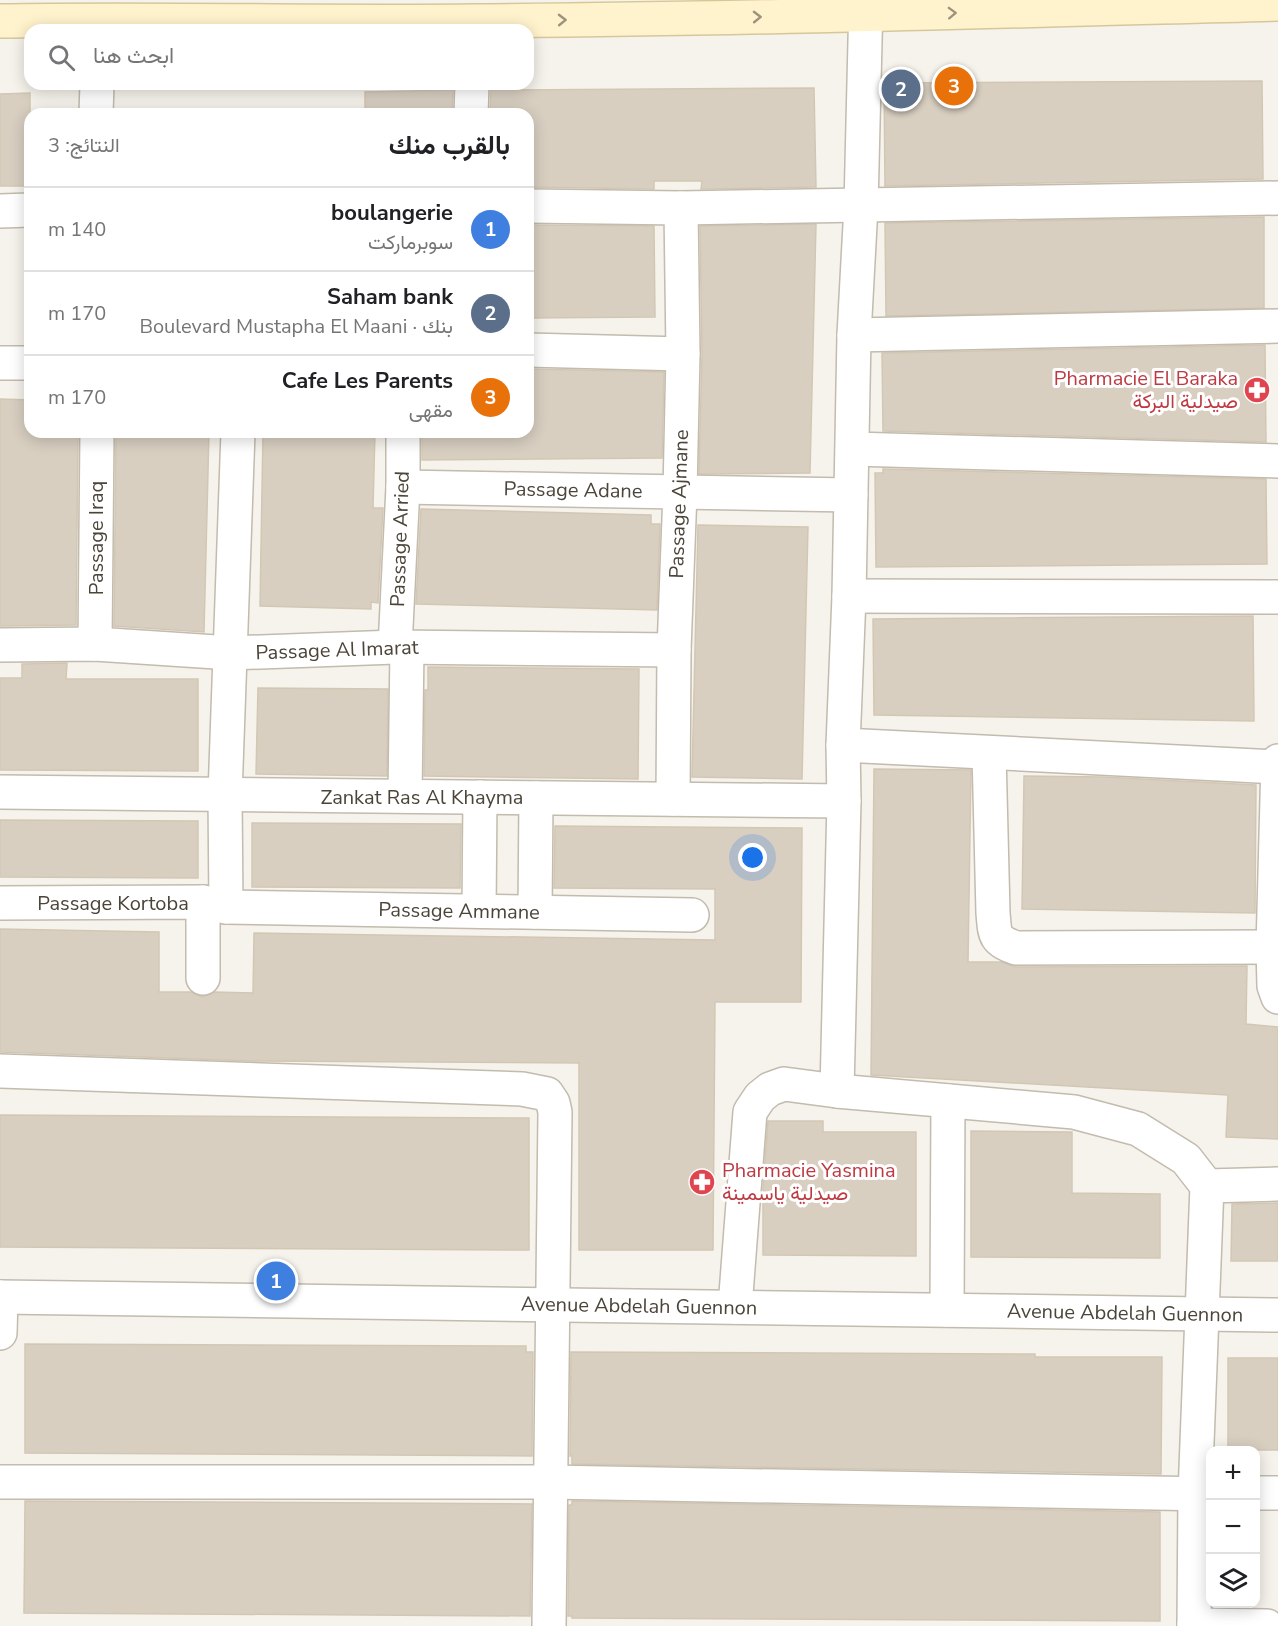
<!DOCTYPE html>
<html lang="ar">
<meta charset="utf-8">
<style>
:root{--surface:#fff;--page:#f2f2f2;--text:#202124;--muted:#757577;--line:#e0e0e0;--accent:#ea580c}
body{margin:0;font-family:"Nunito Sans",Vazirmatn,sans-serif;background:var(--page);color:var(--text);direction:rtl}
.controls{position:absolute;right:18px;bottom:18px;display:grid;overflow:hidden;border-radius:12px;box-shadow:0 3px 15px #0003}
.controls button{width:54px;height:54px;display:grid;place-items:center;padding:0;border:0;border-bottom:2px solid var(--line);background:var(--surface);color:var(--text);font:30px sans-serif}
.you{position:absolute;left:753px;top:858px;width:21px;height:21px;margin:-15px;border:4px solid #fff;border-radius:50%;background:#1a73e8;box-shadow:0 0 0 9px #1a73e833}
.badge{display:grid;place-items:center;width:39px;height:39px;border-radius:50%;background:var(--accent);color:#fff;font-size:20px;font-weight:700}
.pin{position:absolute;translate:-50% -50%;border:3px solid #fff;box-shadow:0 2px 6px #0006}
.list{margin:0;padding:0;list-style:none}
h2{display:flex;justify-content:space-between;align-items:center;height:78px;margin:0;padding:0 24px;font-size:26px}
h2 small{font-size:20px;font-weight:400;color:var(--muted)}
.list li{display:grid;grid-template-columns:39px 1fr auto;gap:18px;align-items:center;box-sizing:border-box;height:84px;padding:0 24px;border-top:2px solid var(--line)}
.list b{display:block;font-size:22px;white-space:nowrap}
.list p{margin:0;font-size:20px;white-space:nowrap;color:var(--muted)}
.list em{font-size:20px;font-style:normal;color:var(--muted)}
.icon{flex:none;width:33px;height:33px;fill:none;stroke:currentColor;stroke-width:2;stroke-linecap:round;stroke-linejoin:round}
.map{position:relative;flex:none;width:1278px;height:1626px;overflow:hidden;direction:ltr}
.search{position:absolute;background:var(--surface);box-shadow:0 3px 15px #0003;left:24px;top:24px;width:510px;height:66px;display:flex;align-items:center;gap:15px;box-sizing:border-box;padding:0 21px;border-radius:18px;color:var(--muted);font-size:22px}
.panel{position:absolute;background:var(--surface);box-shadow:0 3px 15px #0003;left:24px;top:108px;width:510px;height:330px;border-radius:18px;direction:rtl}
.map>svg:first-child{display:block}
.building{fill:#d8cfc1;stroke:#d3c7b4;stroke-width:1.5}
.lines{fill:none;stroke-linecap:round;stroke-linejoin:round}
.street-casing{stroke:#c2bbae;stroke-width:36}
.secondary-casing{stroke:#d6c79b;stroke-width:36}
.street{stroke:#fff;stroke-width:33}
.secondary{stroke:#fff3cd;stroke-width:33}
.oneway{stroke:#9c937c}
.labels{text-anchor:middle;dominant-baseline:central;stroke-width:6;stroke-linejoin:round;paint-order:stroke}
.health-label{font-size:20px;fill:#be3a42;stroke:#fff;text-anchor:end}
.street-label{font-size:20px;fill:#4b4439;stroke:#fff}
</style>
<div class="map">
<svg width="1278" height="1626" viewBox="0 0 1278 1626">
<rect width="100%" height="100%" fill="#f6f3ec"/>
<g class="building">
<path d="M1262,81L1263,179L885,186L884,83Z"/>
<path d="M814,88L816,187L701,189L702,181H654V189L528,187V114H490L491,90Z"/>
<path d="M453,90L452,114H365V92Z"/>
<path d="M30,93V186H0V94Z"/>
<path d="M1264,217V308L886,316L885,223Z"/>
<path d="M816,224L810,473L699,474L702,354L700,226Z"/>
<path d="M528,225L654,226L655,317L528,318Z"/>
<path d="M1265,345L1266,442L883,431L882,353Z"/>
<path d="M528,369L664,372L662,458L422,460V432H528Z"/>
<path d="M0,399L30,400V432H78L76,625L0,626Z"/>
<path d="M116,432H209L204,632L114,626Z"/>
<path d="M263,432H375L373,508H383L378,603L371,602V609L260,606Z"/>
<path d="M883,469L1266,479L1267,564L876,567L875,473H883Z"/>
<path d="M421,509L651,515V524H660L657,610L416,604Z"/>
<path d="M698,525L808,527L802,779L692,777Z"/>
<path d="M1253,616L1254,721L874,715L873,619Z"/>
<path d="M67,663L66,679H198V771L0,770V678H22V664Z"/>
<path d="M428,667L639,669L638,779L424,776L425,690H428Z"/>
<path d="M258,688L388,689L387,776L256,774Z"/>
<path d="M874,769L971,770L968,962H1001L1016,967L1247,966L1246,1024L1278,1027V1139L1226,1137L1228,1095L871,1075Z"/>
<path d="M1024,776L1103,777L1256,785L1255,913L1022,909Z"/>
<path d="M0,820L198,821V878L0,877Z"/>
<path d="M252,823L461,824L460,888L252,887Z"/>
<path d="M555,826L802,828L801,1002H715L713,1250H579V1063L253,1061L0,1052V929L159,932V992H191L202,997L215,992L253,993L254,933L715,940V889L554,888Z"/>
<path d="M0,1115L529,1118V1250L0,1247Z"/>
<path d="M768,1121H823V1132H916V1256L763,1255V1188Z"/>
<path d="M971,1131L1072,1132V1193L1160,1194V1258L971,1257Z"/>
<path d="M1278,1203V1261H1231L1232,1204Z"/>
<path d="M25,1344L526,1346V1352H533L532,1456L25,1453Z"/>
<path d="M571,1352L1035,1354V1357H1162L1161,1474L572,1464V1456H570Z"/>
<rect x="1228" y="1358" width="50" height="92"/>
<path d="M25,1501L532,1504L530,1616L24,1613Z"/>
<path d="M572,1501L1160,1512V1621L572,1618V1616H568L569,1505H572Z"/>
</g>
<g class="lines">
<defs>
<g id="street">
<path d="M96,114L97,84"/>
<path d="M471,114L472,84"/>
<path d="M528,206L681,208L1278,198"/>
<path d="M0,211L30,210"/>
<path d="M854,335L1278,326"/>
<path d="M528,350L683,354"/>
<path d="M0,363H30"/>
<path d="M853,449L1278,461"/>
<path d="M403,487L851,495"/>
<path d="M849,596L1278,597"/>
<path d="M95,644L97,432"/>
<path d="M0,645L95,644L231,653L395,647L674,650"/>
<path d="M395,647L403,487V432"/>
<path d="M843,745L1278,767"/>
<path d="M989,753L993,913C995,936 994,940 1016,948L1278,947"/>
<path d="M1278,761L1273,948L1274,986L1278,997"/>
<path d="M0,792L844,801"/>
<path d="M405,796L407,647"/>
<path d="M673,799L674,650L680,492L683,354L681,208"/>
<path d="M0,903L203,902L226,907L692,915"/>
<path d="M226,907L225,795L238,432"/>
<path d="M479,911L480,797"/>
<path d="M535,912L536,798"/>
<path d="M203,978V902"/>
<path d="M0,1071L522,1089L547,1094L553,1103L555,1112L549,1626"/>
<path d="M837,1091L844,801L843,745L849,596L854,335L861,206L866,0"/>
<path d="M1207,1186L1278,1184"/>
<path d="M0,1297L1278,1315"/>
<path d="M735,1307L750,1112L760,1097L770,1089L784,1084L837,1091L1074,1112L1138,1129L1186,1159L1207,1186L1195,1494L1194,1626"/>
<path d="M947,1310L948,1101"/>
<path d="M0,1333L1,1297"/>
<path d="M0,1482H550L1210,1494"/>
<path d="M1256,1493H1278"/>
<path d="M1194,1625L1267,1626"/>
</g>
<path id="secondary" d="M0,21C158,18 317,23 475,21C743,19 1010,11 1278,4"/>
</defs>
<use href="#street" class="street-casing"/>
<use href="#secondary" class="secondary-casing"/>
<use href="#street" class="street"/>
<use href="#secondary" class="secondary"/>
</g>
<defs><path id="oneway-chevron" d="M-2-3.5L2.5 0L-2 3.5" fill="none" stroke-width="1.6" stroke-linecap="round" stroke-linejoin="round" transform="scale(1.5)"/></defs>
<g class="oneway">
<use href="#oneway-chevron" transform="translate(952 13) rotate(-2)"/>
<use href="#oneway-chevron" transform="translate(757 17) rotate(-1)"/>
<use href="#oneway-chevron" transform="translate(562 20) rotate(-1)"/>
</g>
<defs>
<symbol id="pharmacy-disc" viewBox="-11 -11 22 22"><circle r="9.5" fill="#e0444e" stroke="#fff"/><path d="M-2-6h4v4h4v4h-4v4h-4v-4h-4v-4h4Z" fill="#fff"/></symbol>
</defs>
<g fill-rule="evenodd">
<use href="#pharmacy-disc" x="1242" y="375" width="30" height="30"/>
<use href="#pharmacy-disc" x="687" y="1167" width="30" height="30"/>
</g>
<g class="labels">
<g class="health-label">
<text x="1238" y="378">Pharmacie El Baraka<tspan x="1238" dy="23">صيدلية البركة</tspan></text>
<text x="722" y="1170" text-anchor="start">Pharmacie Yasmina<tspan x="722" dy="23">صيدلية ياسمينة</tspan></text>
</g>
<g class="street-label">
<text transform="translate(573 490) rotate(1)">Passage Adane</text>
<text transform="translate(679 504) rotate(-88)">Passage Ajmane</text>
<text transform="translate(96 538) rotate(-90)">Passage Iraq</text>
<text transform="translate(400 539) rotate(-88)">Passage Arried</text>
<text transform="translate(337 650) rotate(-2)">Passage Al Imarat</text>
<text x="422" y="797">Zankat Ras Al Khayma</text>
<text x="113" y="903">Passage Kortoba</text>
<text transform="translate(459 911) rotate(1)">Passage Ammane</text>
<text transform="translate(639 1306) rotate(1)">Avenue Abdelah Guennon</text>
<text transform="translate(1125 1313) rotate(1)">Avenue Abdelah Guennon</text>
</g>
</g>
</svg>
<div class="controls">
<button>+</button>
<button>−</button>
<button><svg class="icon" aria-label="layers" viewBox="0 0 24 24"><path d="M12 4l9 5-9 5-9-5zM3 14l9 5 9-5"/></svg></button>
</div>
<div class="you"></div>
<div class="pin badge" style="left:276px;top:1281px;background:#3f7fe0">1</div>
<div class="pin badge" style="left:901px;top:89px;background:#5c6f8a">2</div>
<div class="pin badge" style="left:954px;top:86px;background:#e8710a">3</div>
<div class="search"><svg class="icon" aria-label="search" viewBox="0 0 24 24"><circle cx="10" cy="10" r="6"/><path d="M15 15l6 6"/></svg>ابحث هنا</div>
<section class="panel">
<h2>بالقرب منك<small>النتائج: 3</small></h2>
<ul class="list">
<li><span class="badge" style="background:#3f7fe0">1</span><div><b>boulangerie</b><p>سوبرماركت</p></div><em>140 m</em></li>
<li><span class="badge" style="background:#5c6f8a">2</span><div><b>Saham bank</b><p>بنك · Boulevard Mustapha El Maani</p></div><em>170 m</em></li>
<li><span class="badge" style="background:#e8710a">3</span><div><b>Cafe Les Parents</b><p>مقهى</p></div><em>170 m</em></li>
</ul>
</section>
</div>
